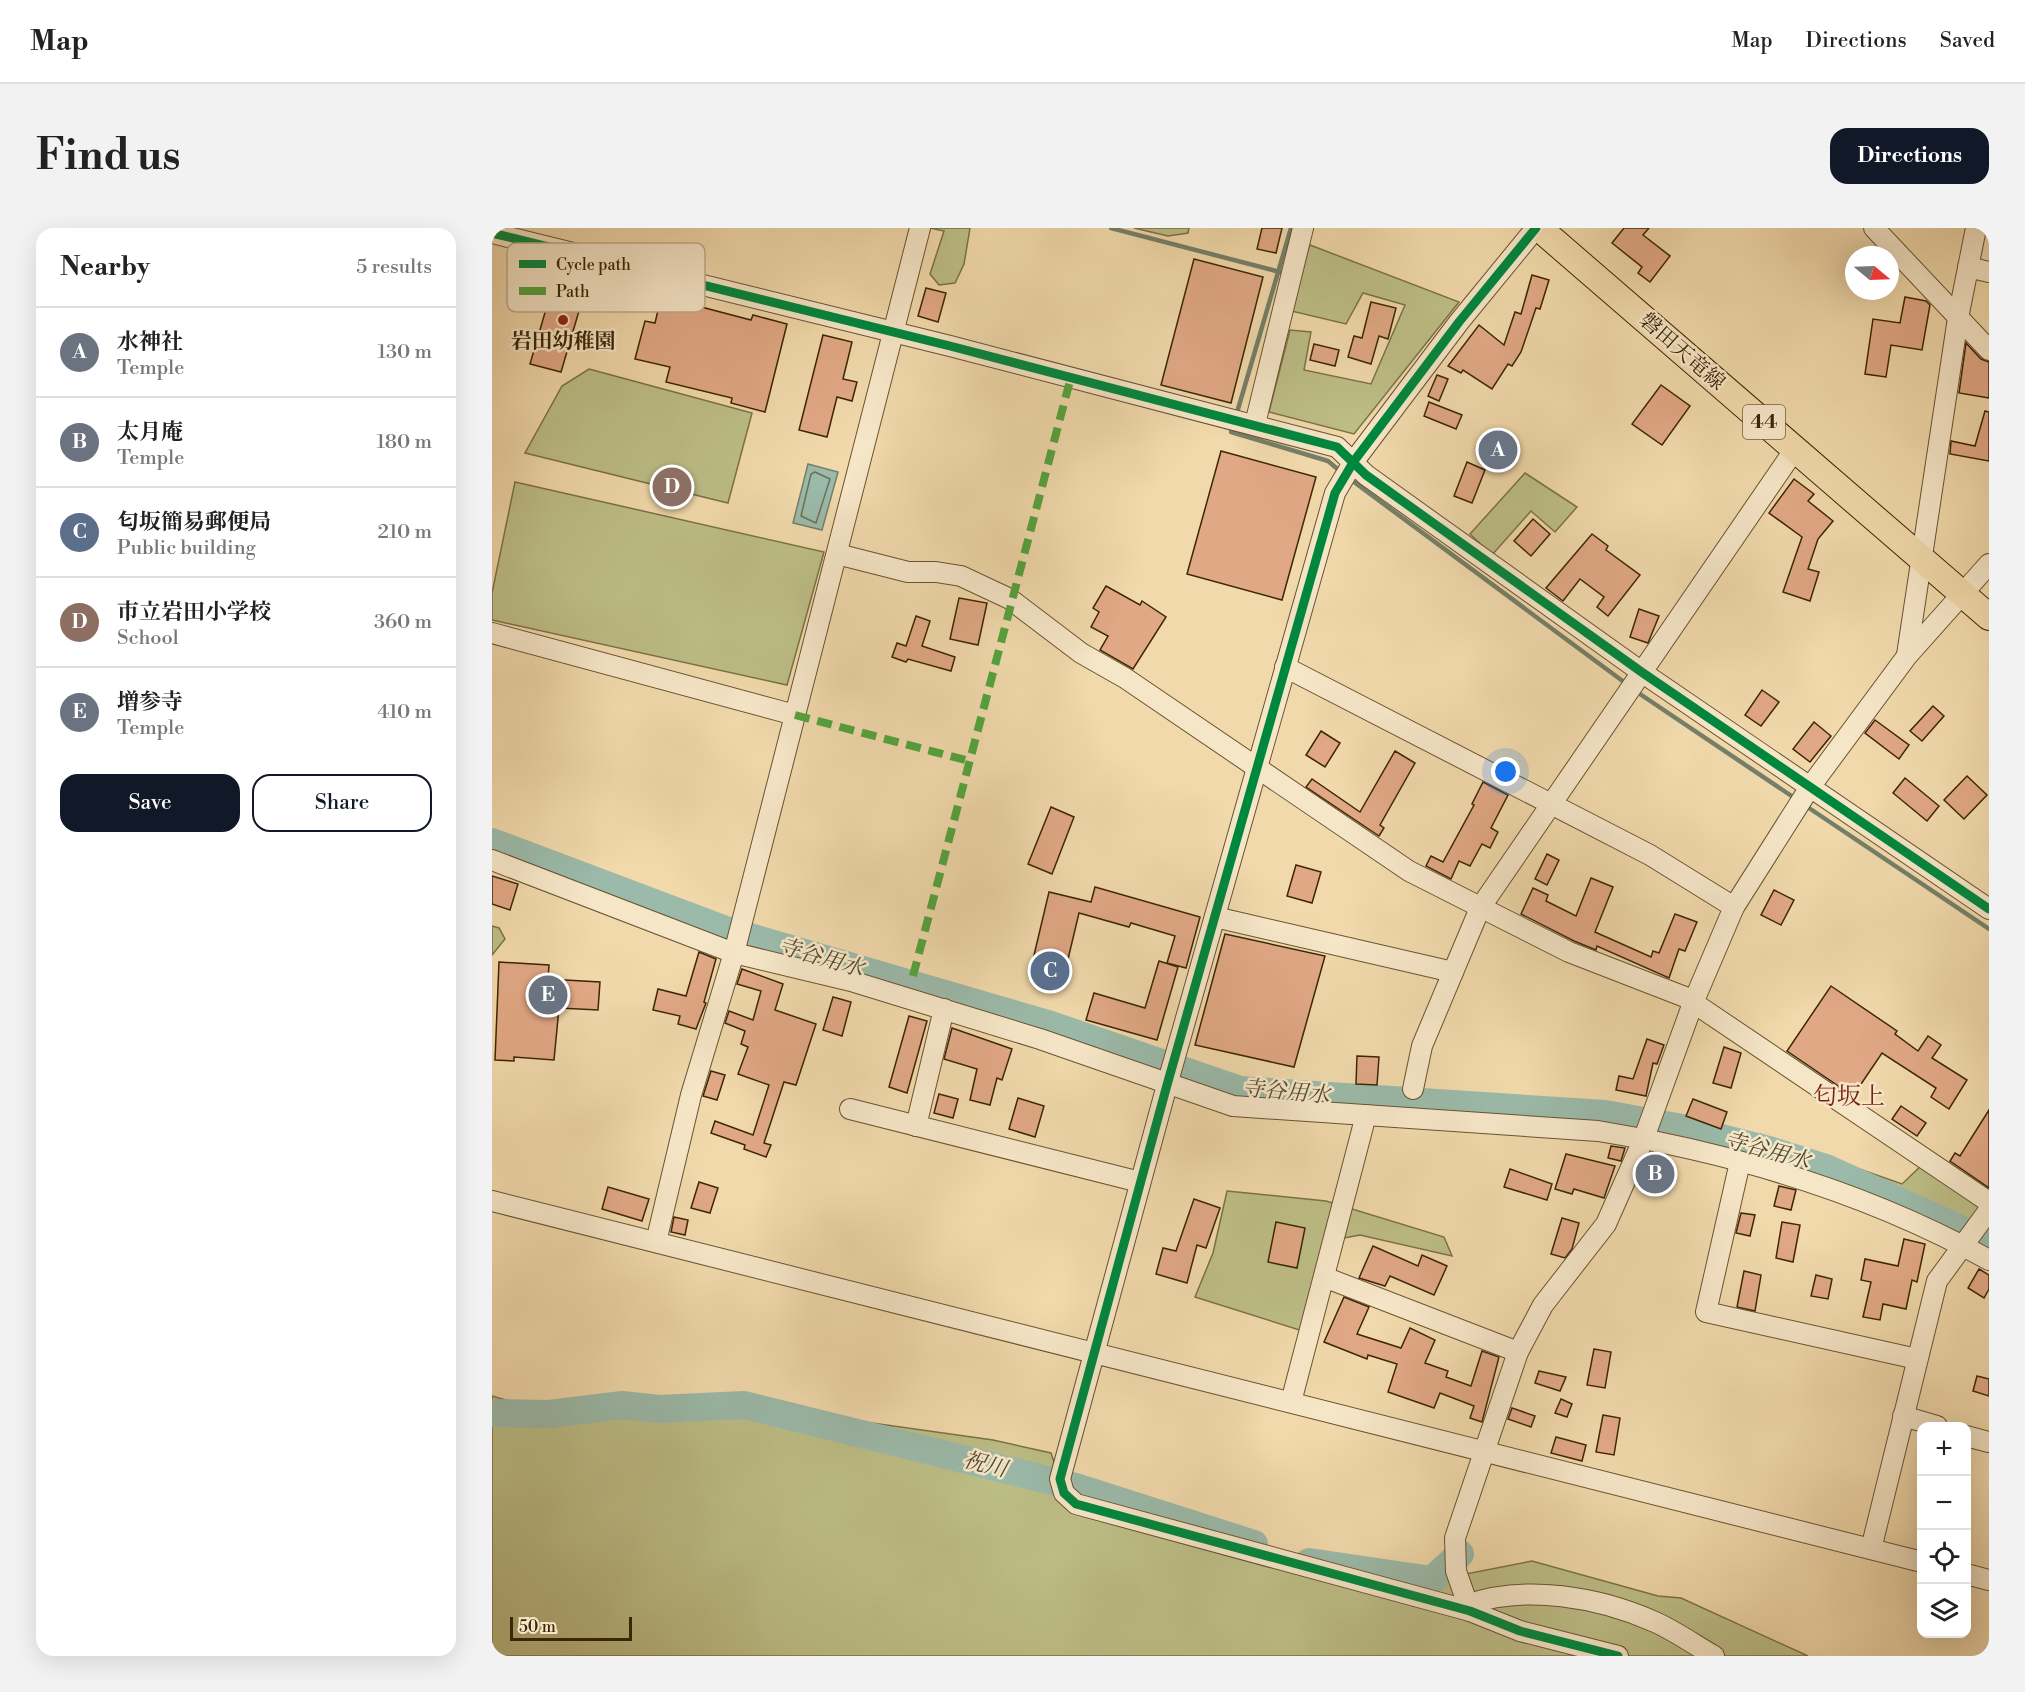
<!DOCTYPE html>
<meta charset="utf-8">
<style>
:root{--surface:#fff;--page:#f2f2f2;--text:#222;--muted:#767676;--line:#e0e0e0;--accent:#111827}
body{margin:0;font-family:"Libre Bodoni","Noto Serif JP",serif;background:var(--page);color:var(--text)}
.controls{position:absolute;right:18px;bottom:18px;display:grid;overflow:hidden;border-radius:12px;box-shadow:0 6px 24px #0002}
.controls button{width:54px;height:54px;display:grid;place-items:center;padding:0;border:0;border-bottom:2px solid var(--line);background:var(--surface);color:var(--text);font:30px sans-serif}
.compass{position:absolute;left:1353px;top:18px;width:54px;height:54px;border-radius:50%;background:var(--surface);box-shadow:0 6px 24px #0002;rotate:109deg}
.scale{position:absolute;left:18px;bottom:15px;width:122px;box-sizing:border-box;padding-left:6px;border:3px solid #3c2606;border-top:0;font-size:16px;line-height:21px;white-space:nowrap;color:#3c2606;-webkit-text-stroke:4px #f6e6c8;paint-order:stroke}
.you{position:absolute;left:1014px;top:544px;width:21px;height:21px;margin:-15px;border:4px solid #fff;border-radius:50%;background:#1a73e8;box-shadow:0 0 0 9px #1a73e833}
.badge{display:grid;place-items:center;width:39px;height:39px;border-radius:50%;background:var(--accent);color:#fff;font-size:20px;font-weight:700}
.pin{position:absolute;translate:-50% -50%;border:3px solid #fff;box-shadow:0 2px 6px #0006}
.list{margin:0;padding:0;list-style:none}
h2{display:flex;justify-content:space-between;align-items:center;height:78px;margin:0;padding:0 24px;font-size:26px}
h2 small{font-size:20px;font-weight:400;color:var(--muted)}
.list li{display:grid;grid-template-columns:39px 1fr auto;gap:18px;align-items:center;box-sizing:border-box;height:90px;padding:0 24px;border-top:2px solid var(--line)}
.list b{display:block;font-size:22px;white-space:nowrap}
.list p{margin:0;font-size:20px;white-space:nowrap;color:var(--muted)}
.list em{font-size:20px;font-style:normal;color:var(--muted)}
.actions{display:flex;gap:12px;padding:18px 24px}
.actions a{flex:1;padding:14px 0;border:2px solid var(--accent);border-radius:18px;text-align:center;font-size:21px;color:var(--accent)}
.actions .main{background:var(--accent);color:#fff}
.icon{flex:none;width:33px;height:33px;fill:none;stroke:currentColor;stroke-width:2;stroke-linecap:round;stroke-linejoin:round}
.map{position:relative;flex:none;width:1497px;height:1428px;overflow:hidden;border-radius:18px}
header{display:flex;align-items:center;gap:36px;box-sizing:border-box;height:84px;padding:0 30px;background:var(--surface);border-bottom:2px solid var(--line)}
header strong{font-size:28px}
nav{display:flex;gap:33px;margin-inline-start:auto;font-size:21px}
.intro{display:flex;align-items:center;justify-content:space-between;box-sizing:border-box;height:144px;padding:0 36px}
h1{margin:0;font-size:42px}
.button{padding:15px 27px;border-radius:18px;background:var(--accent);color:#fff;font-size:21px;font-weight:700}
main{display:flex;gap:36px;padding:0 36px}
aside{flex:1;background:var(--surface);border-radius:18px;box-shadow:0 6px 24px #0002}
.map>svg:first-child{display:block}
.green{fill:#bdbe87;stroke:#7c7246;stroke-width:1.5}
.water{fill:#9bbaaa;stroke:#757f68;stroke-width:1.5}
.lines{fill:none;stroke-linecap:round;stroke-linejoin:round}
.shore{stroke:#6c7058;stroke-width:1.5}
.stream{stroke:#757f68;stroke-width:4.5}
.river{stroke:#9bbaaa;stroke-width:28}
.building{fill:#e1a885;stroke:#3c2606;stroke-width:1.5}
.minor-casing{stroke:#69532f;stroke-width:22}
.major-casing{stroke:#3c2606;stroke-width:28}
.minor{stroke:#f6e6c8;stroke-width:20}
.major{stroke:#f1d9ab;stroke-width:26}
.quiet{stroke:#54a33d;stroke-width:8;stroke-dasharray:15 8;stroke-linecap:butt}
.cycleway-casing{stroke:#f6e6c8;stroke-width:13}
.cycleway{stroke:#00873e;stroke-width:9}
.poi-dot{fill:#8f2418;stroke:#f6e6c8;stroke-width:2}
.labels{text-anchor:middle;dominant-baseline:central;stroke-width:5;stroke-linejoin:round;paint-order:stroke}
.shield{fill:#f6e6c8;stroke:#746040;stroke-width:1.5}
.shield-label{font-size:20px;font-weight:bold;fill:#3c2606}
.poi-label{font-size:21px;font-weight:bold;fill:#3c2606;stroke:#f6e6c8}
.street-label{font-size:21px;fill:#3c2606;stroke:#f6e6c8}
.water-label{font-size:22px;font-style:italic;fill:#544b2f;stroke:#f6e6c8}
.quarter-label{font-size:24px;fill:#7a1f14;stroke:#f6e6c8}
.key{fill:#f6e6c8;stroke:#beac8e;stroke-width:1.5}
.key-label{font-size:16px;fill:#3c2606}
</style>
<header>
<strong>Map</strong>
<nav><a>Map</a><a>Directions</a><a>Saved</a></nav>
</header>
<div class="intro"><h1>Find us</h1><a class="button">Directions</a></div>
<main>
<aside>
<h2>Nearby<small>5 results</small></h2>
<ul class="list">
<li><span class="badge" style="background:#6b7280">A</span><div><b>水神社</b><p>Temple</p></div><em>130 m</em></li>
<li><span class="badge" style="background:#6b7280">B</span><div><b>太月庵</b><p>Temple</p></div><em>180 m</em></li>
<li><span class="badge" style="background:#5c6f8a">C</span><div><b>匂坂簡易郵便局</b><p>Public building</p></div><em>210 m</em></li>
<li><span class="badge" style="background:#8d6e63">D</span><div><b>市立岩田小学校</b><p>School</p></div><em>360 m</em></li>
<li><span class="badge" style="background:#6b7280">E</span><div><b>増参寺</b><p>Temple</p></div><em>410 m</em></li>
</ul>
<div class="actions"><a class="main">Save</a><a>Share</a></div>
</aside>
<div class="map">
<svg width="1497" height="1428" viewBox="0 0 1497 1428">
<rect width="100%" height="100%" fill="#f1d9ab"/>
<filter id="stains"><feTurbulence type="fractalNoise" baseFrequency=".00333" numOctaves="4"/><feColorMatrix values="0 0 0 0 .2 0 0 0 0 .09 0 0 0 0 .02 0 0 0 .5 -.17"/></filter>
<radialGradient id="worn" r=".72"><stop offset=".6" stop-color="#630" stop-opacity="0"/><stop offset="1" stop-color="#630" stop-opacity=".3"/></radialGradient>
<g class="green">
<path d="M438,0H478L472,36L463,55L447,57L438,46L452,3Z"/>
<path d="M642,0H697L696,5L676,8Z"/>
<path d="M818,17L967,74L862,206L777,184L798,102L819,104L812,142L879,156L913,77L871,65L854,96L791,81Z"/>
<path d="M97,141L260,185L236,275L33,225L70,158Z"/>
<path d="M1033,245L1085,279L1063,304L1039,283L1000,327L978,306Z"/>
<path d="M23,254L332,324L295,457L0,392V365Z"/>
<path d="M0,698L7,700L13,711L0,727Z"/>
<path d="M1268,906L1410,956L1432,935L1497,979V1024L1264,926Z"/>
<path d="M735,963L834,973L952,1009L960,1028L868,1007L841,1012L817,1105L703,1069L721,1025Z"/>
<path d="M0,1168L41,1180L44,1194L57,1186L252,1177L501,1212L559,1225L575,1274L811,1333L933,1354L1040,1333L1166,1368L1189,1370L1316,1428H0Z"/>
</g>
<path class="water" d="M316,236L346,244L330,302L301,295Z"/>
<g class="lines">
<path class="shore" d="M323,244L338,251L324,295L309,288L319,246Z"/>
<g class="stream">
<path d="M619,0L788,44"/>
<path d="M744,188L799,0"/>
<path d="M741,199L739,204L836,233L849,244"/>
<path d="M858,251L1136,457"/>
<path d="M1142,462L1304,571"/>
<path d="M1314,578L1497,701"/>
</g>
<g class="river">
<path d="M0,614L234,702L559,797L748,862L1113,886L1190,900L1277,922L1334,940L1497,1014"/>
<path d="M0,1185L57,1186L130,1177L167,1181L252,1177L584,1259L762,1316"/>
<path d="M817,1334L940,1352L968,1326"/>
</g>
</g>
<g class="building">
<path d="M770,0H790L784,25L765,21Z"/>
<path d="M1132,0H1157L1151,7L1178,28L1158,54L1146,45L1150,39L1120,15Z"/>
<path d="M702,31L771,49L739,175L669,157Z"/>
<path d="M66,40L97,49L69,144L38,136Z"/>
<path d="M1040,47L1057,52L1048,81L1044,80L1029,124L1020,138L1016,136L1000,161L971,142L969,145L956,138L987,97L1012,117L1023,84L1029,86Z"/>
<path d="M434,60L454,65L446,94L426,88Z"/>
<path d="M1413,69L1434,73L1438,77L1430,122L1399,117L1394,149L1373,146L1381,91L1408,95Z"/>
<path d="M168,74L193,80L194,75L259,92L261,87L295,96L273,184L239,175L240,170L174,154L178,139L143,131L153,93L163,95Z"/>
<path d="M879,74L904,80L896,111L887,108L879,136L856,129L862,108L870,110Z"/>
<path d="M331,107L360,114L351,151L365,154L360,173L345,169L335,209L307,202Z"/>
<path d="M1474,115L1489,131L1497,134V170L1467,165Z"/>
<path d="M822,116L847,122L843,138L818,132Z"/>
<path d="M945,147L956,151L947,173L936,168Z"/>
<path d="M1169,157L1198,178L1170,217L1140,196Z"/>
<path d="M937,174L970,187L964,201L932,188Z"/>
<path d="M1493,183L1497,184V233L1458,226L1459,213L1483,218Z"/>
<path d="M998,207L1017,214L1015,220L1025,224L1020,237L991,227Z"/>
<path d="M729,223L824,249L790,372L695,346Z"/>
<path d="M975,234L993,242L980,275L962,268Z"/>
<path d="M1302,251L1322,266L1316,273L1341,293L1326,311L1316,341L1327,344L1318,373L1291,364L1310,309L1277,285Z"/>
<path d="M1041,291L1058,306L1039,328L1022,313Z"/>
<path d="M1100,306L1116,318L1114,322L1148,347L1116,388L1105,379L1112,369L1088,351L1071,373L1054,360Z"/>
<path d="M614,358L648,377L650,373L674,389L641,441L608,422L616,408L599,399L607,384L601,380Z"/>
<path d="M467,370L495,375L486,417L458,411Z"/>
<path d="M1147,381L1167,388L1156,415L1138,409Z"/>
<path d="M424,388L438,393L430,418L463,429L459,443L416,431L414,434L400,429L405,415L414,418Z"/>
<path d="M1270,462L1287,474L1269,498L1253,487Z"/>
<path d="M1441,478L1452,488L1430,513L1418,503Z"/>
<path d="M1383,492L1417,517L1407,531L1373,505Z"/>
<path d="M1322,494L1339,508L1318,534L1301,521Z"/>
<path d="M829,503L848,515L833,539L814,527Z"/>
<path d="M903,523L923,535L888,597L892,600L887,608L814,559L820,551L868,584Z"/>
<path d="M1475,548L1495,567L1472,591L1452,572Z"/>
<path d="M1413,550L1447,578L1435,593L1401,565Z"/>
<path d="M991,554L1016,567L999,600L1006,604L998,620L990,616L978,638L967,633L959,651L934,638L939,628L951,634L982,577L980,576Z"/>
<path d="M559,579L582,589L560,646L536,636Z"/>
<path d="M1055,626L1067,632L1055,657L1043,651Z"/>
<path d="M804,637L829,644L820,675L795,668Z"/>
<path d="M0,648L26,656L18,682L0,676Z"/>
<path d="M1099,650L1121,659L1103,704L1159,729L1161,723L1167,725L1183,686L1205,694L1193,723L1187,721L1177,750L1105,718L1104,722L1082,713L1029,686L1041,660L1056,667L1054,673L1084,688Z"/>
<path d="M603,659L708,689L694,740L675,735L683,708L639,695L637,699L587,685L571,752L538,744L557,664L599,674Z"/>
<path d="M1282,662L1302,672L1289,697L1269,687Z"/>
<path d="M733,706L833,728L802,839L703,817Z"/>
<path d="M207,724L224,731L212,774L214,775L204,801L186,796L188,788L161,782L166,761L194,768Z"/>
<path d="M667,733L686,739L665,812L594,792L602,765L653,780Z"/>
<path d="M7,734L57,737L56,751L108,754L106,782L67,780L62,832L22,829V833L3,832Z"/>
<path d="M250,741L291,756L283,782L324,796L304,857L292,854L272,915L279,917L274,929L252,921L253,917L219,905L223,893L261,907L277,857L246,846L256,819L249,816L253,803L233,795L237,783L261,792L269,763L245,756Z"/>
<path d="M1339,758L1405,803L1403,806L1426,823L1436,808L1449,817L1440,830L1475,852L1457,881L1439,869L1444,860L1390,825L1361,868L1295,823Z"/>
<path d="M341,769L359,774L350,808L331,802Z"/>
<path d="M417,788L435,793L415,865L397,859Z"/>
<path d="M460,800L520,821L510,852L505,850L498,877L478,872L485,841L452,831Z"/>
<path d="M1155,811L1172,817L1165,836L1161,835L1154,868L1124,862L1127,848L1141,851Z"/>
<path d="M1232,819L1249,825L1239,860L1221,855Z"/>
<path d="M865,828L887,829L885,857L864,856Z"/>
<path d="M219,843L233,847L225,872L211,868Z"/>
<path d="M447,866L466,871L461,890L442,885Z"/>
<path d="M526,870L552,878L543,909L517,901Z"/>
<path d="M1201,871L1235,884L1229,901L1194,888Z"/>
<path d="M1409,878L1434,895L1425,908L1400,891Z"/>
<path d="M1497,882V960L1458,933L1463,925L1468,928Z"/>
<path d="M1119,918L1133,920L1129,933L1116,930Z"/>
<path d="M1074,926L1123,938L1112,970L1082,961L1080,966L1063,961Z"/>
<path d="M1160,936L1171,941L1166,956L1154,951Z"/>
<path d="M1018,941L1060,956L1055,972L1012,959Z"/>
<path d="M207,954L226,960L218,985L199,980Z"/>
<path d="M1287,958L1304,962L1299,982L1282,978Z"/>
<path d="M116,959L157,971L150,993L110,981Z"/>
<path d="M702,971L728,980L714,1020L705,1017L695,1055L664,1046L671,1020L684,1023Z"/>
<path d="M1249,985L1263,987L1258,1008L1244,1005Z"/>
<path d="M182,989L196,992L193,1007L179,1004Z"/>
<path d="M1070,990L1087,995L1080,1021L1073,1030L1059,1026Z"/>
<path d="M784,994L813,1000L805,1040L776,1034Z"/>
<path d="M1290,994L1308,997L1301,1034L1284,1030Z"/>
<path d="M1412,1011L1433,1016L1425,1054L1420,1052L1414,1081L1391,1076L1388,1092L1371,1089L1379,1054L1369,1052L1373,1031L1406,1038Z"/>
<path d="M881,1018L926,1038L930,1027L955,1038L942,1067L898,1048L893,1058L867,1050Z"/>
<path d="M1487,1041L1497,1047V1061L1492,1070L1476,1060Z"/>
<path d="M1252,1043L1269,1047L1263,1083L1245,1079Z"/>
<path d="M1324,1047L1340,1051L1336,1071L1319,1068Z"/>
<path d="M852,1069L877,1079L865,1106L909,1120L918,1100L943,1112L933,1135L956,1143L954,1149L979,1158L990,1123L1007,1129L990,1194L978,1190L982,1178L948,1165L942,1180L896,1164L905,1136L876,1127L875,1131L832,1114Z"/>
<path d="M1102,1121L1119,1124L1113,1160L1095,1157Z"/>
<path d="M1047,1143L1074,1149L1068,1163L1043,1155Z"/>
<path d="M1485,1148L1497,1151V1168L1481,1163Z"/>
<path d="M1069,1171L1080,1176L1075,1189L1063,1185Z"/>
<path d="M1020,1180L1043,1188L1039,1199L1016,1191Z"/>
<path d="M1111,1187L1128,1190L1122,1227L1104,1224Z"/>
<path d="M1064,1209L1094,1217L1090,1233L1059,1225Z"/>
</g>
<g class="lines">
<defs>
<g id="minor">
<path d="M1044,0L967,94L862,233L843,265L675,857L568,1251L572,1265L584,1276L978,1383L1028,1403L1126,1428"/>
<path d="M1382,0L1497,122"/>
<path d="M0,5L458,118L845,219L874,247L1151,445L1497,681"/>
<path d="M1476,39L1497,44"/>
<path d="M763,196L811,0"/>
<path d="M345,326L416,344H444L469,348L518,371L589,425L633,450L917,643L1077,724L1193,769L1497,974"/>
<path d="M0,405L303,487"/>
<path d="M1415,427L1466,90L1484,0"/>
<path d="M793,439L1158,627L1242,679"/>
<path d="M0,632L242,725L359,753L548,811L741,878L1106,903C1242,925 1376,965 1497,1032"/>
<path d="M723,689L961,744"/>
<path d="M921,861L930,818L988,680L1303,221"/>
<path d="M358,881L648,954"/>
<path d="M424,898L452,781"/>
<path d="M1248,934L1214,1084L1425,1131"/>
<path d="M0,973L1430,1334"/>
<path d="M164,1014L199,867L242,725L428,0"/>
<path d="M832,1049L1026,1124"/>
<path d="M799,1174L874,887"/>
<path d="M1411,1188L1445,1198"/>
<path d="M1474,1208L1497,1214"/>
<path d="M1379,1321L1445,1053L1497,982"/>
<path d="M1474,1346L1497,1352"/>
<path d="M975,1377C1033,1356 1107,1369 1163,1394C1183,1403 1203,1417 1222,1428"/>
<path d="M978,1383L964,1343L963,1310L1026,1124L1051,1077L1114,996L1152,910L1201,775L1242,679L1318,559L1415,428L1497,336"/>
</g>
<path id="major" d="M1047,0L1497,389"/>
</defs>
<use href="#minor" class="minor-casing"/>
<use href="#major" class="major-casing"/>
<use href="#minor" class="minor"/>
<use href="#major" class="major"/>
<g class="quiet">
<path d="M303,487L477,533"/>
<path d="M421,748L579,149"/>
</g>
<defs>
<g id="cycleway">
<path d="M1044,0L967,94L862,233L843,265L675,857L568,1251L572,1265L584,1276L978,1383L1028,1403L1126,1428"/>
<path d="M0,5L458,118L845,219L874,247L1151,445L1497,681"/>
</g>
</defs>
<use href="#cycleway" class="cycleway-casing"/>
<use href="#cycleway" class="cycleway"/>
</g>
<circle class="poi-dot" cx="71" cy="92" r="6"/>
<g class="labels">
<rect class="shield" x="1251" y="177" width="42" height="34" rx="4.5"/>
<g class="shield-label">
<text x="1272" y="194">44</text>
</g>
<g class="poi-label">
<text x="71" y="114">岩田幼稚園</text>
</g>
<g class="street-label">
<text transform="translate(1190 124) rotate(41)">磐田天竜線</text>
</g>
<g class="water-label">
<text transform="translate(329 730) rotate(16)">寺谷用水</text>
<text transform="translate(794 864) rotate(5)">寺谷用水</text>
<text transform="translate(1275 923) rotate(15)">寺谷用水</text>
<text transform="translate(493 1237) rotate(14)">祝川</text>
</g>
<g class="quarter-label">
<text x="1357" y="869">匂坂上</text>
</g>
</g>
<rect x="15" y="15" width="198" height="69" rx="9" class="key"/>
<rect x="27" y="32" width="27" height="8" fill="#00873e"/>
<rect x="27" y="59" width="27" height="8" fill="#54a33d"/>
<g class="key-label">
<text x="64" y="42">Cycle path</text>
<text x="64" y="69">Path</text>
</g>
<rect width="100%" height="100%" filter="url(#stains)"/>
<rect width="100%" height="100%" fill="url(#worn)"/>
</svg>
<div class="controls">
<button>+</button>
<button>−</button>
<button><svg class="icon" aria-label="locate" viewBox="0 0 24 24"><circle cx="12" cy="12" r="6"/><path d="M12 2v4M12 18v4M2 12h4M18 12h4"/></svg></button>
<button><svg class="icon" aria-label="layers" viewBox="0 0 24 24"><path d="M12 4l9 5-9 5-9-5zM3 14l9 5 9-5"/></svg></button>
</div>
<svg class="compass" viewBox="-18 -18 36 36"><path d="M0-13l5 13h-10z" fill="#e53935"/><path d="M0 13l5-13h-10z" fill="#767676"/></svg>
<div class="scale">50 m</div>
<div class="you"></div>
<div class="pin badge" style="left:1006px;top:222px;background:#6b7280">A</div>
<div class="pin badge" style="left:1163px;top:946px;background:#6b7280">B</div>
<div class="pin badge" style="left:558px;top:743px;background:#5c6f8a">C</div>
<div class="pin badge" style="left:180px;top:259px;background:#8d6e63">D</div>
<div class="pin badge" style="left:56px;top:767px;background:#6b7280">E</div>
</div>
</main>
